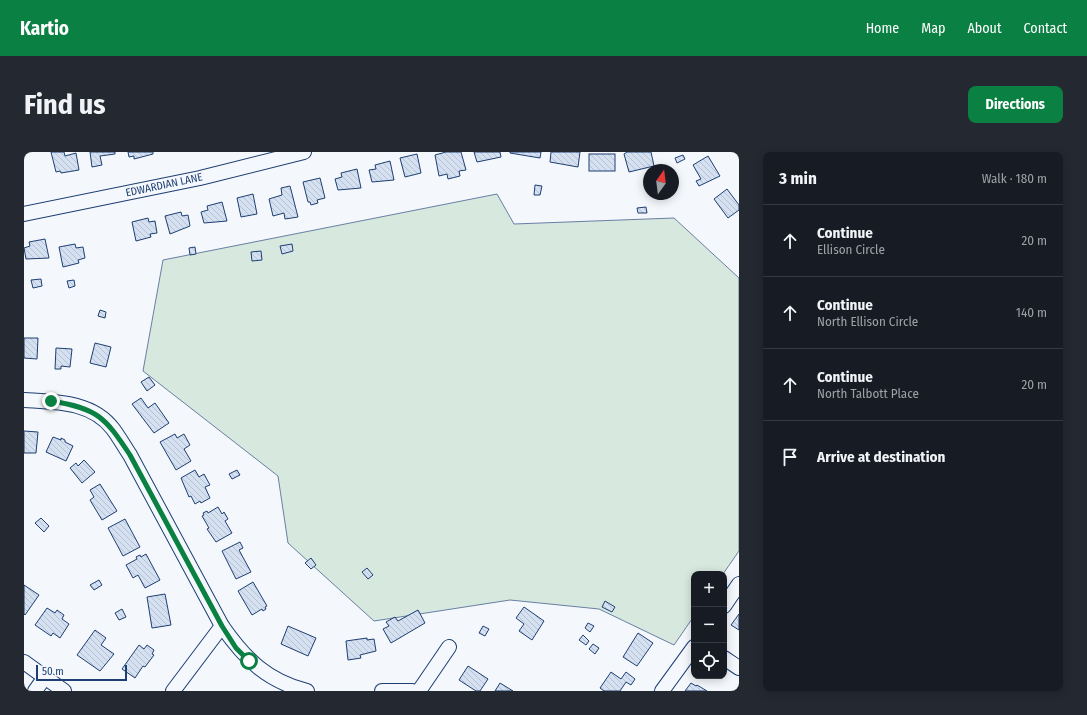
<!DOCTYPE html>
<meta charset="utf-8">
<style>
:root{--surface:#171b24;--page:#242831;--text:#f1f3f6;--muted:#9ea1a6;--line:#363941;--accent:#0b8043}
body{margin:0;font-family:"Fira Sans Condensed",sans-serif;background:var(--page);color:var(--text)}
.controls{position:absolute;right:12px;bottom:12px;display:grid;overflow:hidden;border-radius:8px;box-shadow:0 2px 10px #0003}
.controls button{width:36px;height:36px;display:grid;place-items:center;padding:0;border:0;border-bottom:1px solid var(--line);background:var(--surface);color:var(--text);font:20px sans-serif}
.compass{position:absolute;left:619px;top:12px;width:36px;height:36px;border-radius:50%;background:var(--surface);box-shadow:0 2px 10px #0003;rotate:14deg}
.scale{position:absolute;left:12px;bottom:10px;width:91px;box-sizing:border-box;padding-left:4px;border:2px solid #1d3f73;border-top:0;font-size:11px;line-height:14px;white-space:nowrap;color:#1d3f73;-webkit-text-stroke:3px #f4f7fb;paint-order:stroke}
.stop{position:absolute;width:12px;height:12px;margin:-9px;border:3px solid #0b8043;border-radius:50%;background:#fff}
.stop.end{background:#0b8043;border-color:#fff;box-shadow:0 1px 4px #0008}
.list{margin:0;padding:0;list-style:none}
h2{display:flex;justify-content:space-between;align-items:center;height:52px;margin:0;padding:0 16px;font-size:17px}
h2 small{font-size:13px;font-weight:400;color:var(--muted)}
.list li{display:grid;grid-template-columns:26px 1fr auto;gap:12px;align-items:center;box-sizing:border-box;height:72px;padding:0 16px;border-top:1px solid var(--line)}
.list b{display:block;font-size:15px;white-space:nowrap}
.list p{margin:0;font-size:13px;white-space:nowrap;color:var(--muted)}
.list em{font-size:13px;font-style:normal;color:var(--muted)}
.icon{flex:none;width:22px;height:22px;fill:none;stroke:currentColor;stroke-width:2;stroke-linecap:round;stroke-linejoin:round}
.map{position:relative;flex:none;width:715px;height:539px;overflow:hidden;border-radius:8px}
header{display:flex;align-items:center;gap:24px;box-sizing:border-box;height:56px;padding:0 20px;background:var(--accent);color:#fff}
header strong{font-size:19px}
nav{display:flex;gap:22px;margin-inline-start:auto;font-size:14px}
.intro{display:flex;align-items:center;justify-content:space-between;box-sizing:border-box;height:96px;padding:0 24px}
h1{margin:0;font-size:28px}
.button{padding:10px 18px;border-radius:8px;background:var(--accent);color:#fff;font-size:14px;font-weight:700}
main{display:flex;gap:24px;padding:0 24px}
aside{flex:1;background:var(--surface);border-radius:8px;box-shadow:0 2px 10px #0003}
.map>svg:first-child{display:block}
.park{fill:#d7e8df;stroke:#687fa3}
.building{fill:url(#building-back-hatch);stroke:#1d3f73}
.lines{fill:none;stroke-linecap:round;stroke-linejoin:round}
.minor-casing{stroke:#1d3f73;stroke-width:16}
.minor{stroke:#f4f7fb;stroke-width:14}
.route{stroke:#0b8043;stroke-width:5}
.labels{text-anchor:middle;dominant-baseline:central;stroke-width:3;stroke-linejoin:round;paint-order:stroke}
.street-label{font-size:11px;fill:#1d3f73;stroke:#f4f7fb}
</style>
<header>
<strong>Kartio</strong>
<nav><a>Home</a><a>Map</a><a>About</a><a>Contact</a></nav>
</header>
<div class="intro"><h1>Find us</h1><a class="button">Directions</a></div>
<main>
<div class="map">
<svg width="715" height="539" viewBox="0 0 715 539">
<defs>
<pattern id="building-back-hatch" width="6" height="6" patternUnits="userSpaceOnUse"><rect width="6" height="6" fill="#d5e0f0"/><path d="M-1 5l2 2M0 0l6 6M5-1l2 2" fill="none" stroke="#b6c1d1"/></pattern>
</defs>
<rect width="100%" height="100%" fill="#f4f7fb"/>
<path class="park" d="M473,42L490,72L650,66L715,126V399L699,422H670V464L650,493L575,457L486,448L350,469L264,391L254,324L119,219L139,108Z"/>
<g class="building">
<path d="M27,0H40L41,4L52,1L55,18L37,21L36,19L32,20Z"/>
<path d="M66,0H91V2L76,4L78,13L68,15Z"/>
<path d="M104,0H129V2L110,7V4L105,5Z"/>
<path d="M422,0H437L442,18L435,19L436,24L424,27L423,22L415,24L411,3Z"/>
<path d="M450,0H476L477,5L453,10Z"/>
<path d="M517,0L516,6L486,1V0Z"/>
<path d="M527,0H556L554,15L526,10Z"/>
<path d="M603,0H627L630,14L605,20L600,2Z"/>
<path d="M393,2L397,21L381,25L376,6Z"/>
<rect x="565" y="2" width="26" height="17"/>
<path d="M659,3L661,7L653,11L651,6Z"/>
<path d="M684,4L696,24L675,34L672,29L677,27L669,13Z"/>
<path d="M366,9L370,28L348,30L345,18L352,17L351,13Z"/>
<path d="M333,17L337,36L314,38L311,27L318,25L317,21Z"/>
<path d="M296,26L301,46L293,48L294,51L287,53L286,50H284L279,30Z"/>
<path d="M511,33L518,34L516,43H510Z"/>
<path d="M266,34L274,65L261,67L260,61L249,64L245,47L258,43L257,36Z"/>
<path d="M703,37L715,53V58L704,66L690,47Z"/>
<path d="M229,42L233,62L217,65L213,46Z"/>
<path d="M198,50L203,69L180,71L177,60L184,58L183,54Z"/>
<path d="M622,55L623,61H614L613,56Z"/>
<path d="M157,60L158,64L164,63L166,74L146,82L141,64Z"/>
<path d="M124,66L125,70L131,69L133,81L126,82L127,85L112,89L108,70Z"/>
<path d="M21,87L25,106L2,107L0,96L6,94L5,90Z"/>
<path d="M51,92L52,96L59,95L61,106L54,108L55,111L39,115L35,95Z"/>
<path d="M268,92L269,99L258,102L256,94Z"/>
<path d="M171,95L172,102L166,103L165,96Z"/>
<path d="M237,99L238,108L228,109L227,100Z"/>
<path d="M17,127L18,134L9,136L7,128Z"/>
<path d="M50,128L51,134L45,136L43,129Z"/>
<path d="M76,158L82,160L81,166L74,164Z"/>
<path d="M0,186H14L13,207L0,206Z"/>
<path d="M71,191L87,195L82,215L66,211Z"/>
<path d="M32,196L48,197L46,215L37,214V217H31Z"/>
<path d="M125,225L131,233L123,239L117,230Z"/>
<path d="M117,246L124,256L131,251L145,271L130,281L108,252Z"/>
<path d="M0,279L14,280L12,301H0Z"/>
<path d="M151,282L153,286L160,282L166,293L160,297L167,309L152,318L136,290Z"/>
<path d="M29,285L37,288V286L41,288V290L49,294L42,309L22,300Z"/>
<path d="M60,308L71,320L58,331L46,316L52,311L54,314Z"/>
<path d="M171,318L175,325L180,322L186,333L181,335L186,346L177,351L176,349L171,352L167,344L165,345L157,326Z"/>
<path d="M213,318L216,323L208,327L205,322Z"/>
<path d="M76,332L93,359L78,368L66,348L70,345L66,338Z"/>
<path d="M194,355L198,362L200,360L204,367L201,369L208,381L192,390L183,377L185,376L178,364L180,363L179,361L183,359L184,361Z"/>
<path d="M17,366L25,374L20,380L11,371Z"/>
<path d="M101,367L116,395L99,404L84,376Z"/>
<path d="M216,390L219,396L215,398L227,420L212,427L198,399Z"/>
<path d="M122,402L136,428L121,436L114,423L109,426L102,413L113,407L112,405L116,403L117,405Z"/>
<path d="M287,406L292,413L287,417L281,411Z"/>
<path d="M343,416L349,423L344,427L338,420Z"/>
<path d="M75,428L78,433L70,438L66,433Z"/>
<path d="M229,430L243,454L241,455L242,457L239,459L238,457L228,463L214,439Z"/>
<path d="M0,433L15,443L1,463L0,462Z"/>
<path d="M141,442L147,473L128,476L123,445Z"/>
<path d="M581,449L591,455L588,460L578,455Z"/>
<path d="M500,455L520,469L508,488L495,479L500,472L492,466Z"/>
<path d="M23,456L31,461L33,458L40,463L38,467L45,472L36,486L29,481L27,484L11,473Z"/>
<path d="M98,457L102,465L95,468L91,461Z"/>
<path d="M394,458L401,471L367,491L359,477L365,474L362,470L371,465L374,469Z"/>
<path d="M715,462V478L707,473Z"/>
<path d="M564,471L570,474L566,480L561,476Z"/>
<path d="M264,474L292,486L284,504L257,492Z"/>
<path d="M459,474L465,477L461,484L455,481Z"/>
<path d="M71,478L82,486L77,493L90,502L76,519L53,503Z"/>
<path d="M614,481L629,491L613,514L599,505Z"/>
<path d="M559,483L565,489L562,493L555,488Z"/>
<path d="M343,486V488L350,487L352,499L336,503L337,506L324,508L322,489Z"/>
<path d="M569,492L575,496L571,502L565,497Z"/>
<path d="M115,493L120,497L123,493L130,498L128,502L130,503L121,515L119,514L111,526L98,517Z"/>
<path d="M444,514L464,527L456,539H452L435,528Z"/>
<path d="M587,520L597,527L602,520L611,527L607,533L602,530L596,539H580L576,536Z"/>
<path d="M476,531L489,539H471Z"/>
<path d="M667,531L672,534L673,533L683,539H661Z"/>
</g>
<g class="lines">
<defs>
<g id="minor">
<path d="M0,62L176,26L280,0"/>
<path d="M0,248C31,250 68,249 89,277C95,285 100,294 106,303L198,474C221,507 243,529 283,539"/>
<path d="M700,454L715,432"/>
<path d="M700,506L715,516"/>
<path d="M0,510L40,539"/>
<path d="M11,539L21,525"/>
<path d="M149,539L198,474"/>
<path d="M358,539H388"/>
<path d="M395,539L425,495"/>
<path d="M638,539L670,495"/>
</g>
</defs>
<use href="#minor" class="minor-casing"/>
<use href="#minor" class="minor"/>
</g>
<g class="lines">
<path class="route" d="M27,249C73,256 81,265 106,303L198,474L212,496L225,509"/>
</g>
<g class="labels">
<g class="street-label">
<text transform="translate(140 33) rotate(-12)">EDWARDIAN LANE</text>
</g>
</g>
</svg>
<div class="controls">
<button>+</button>
<button>−</button>
<button><svg class="icon" aria-label="locate" viewBox="0 0 24 24"><circle cx="12" cy="12" r="6"/><path d="M12 2v4M12 18v4M2 12h4M18 12h4"/></svg></button>
</div>
<svg class="compass" viewBox="-18 -18 36 36"><path d="M0-13l5 13h-10z" fill="#e53935"/><path d="M0 13l5-13h-10z" fill="#9ea1a6"/></svg>
<div class="scale">50 m</div>
<div class="stop" style="left:225px;top:509px"></div>
<div class="stop end" style="left:27px;top:249px"></div>
</div>
<aside>
<h2>3 min<small>Walk · 180 m</small></h2>
<ul class="list">
<li><svg class="icon" aria-label="ahead" viewBox="0 0 24 24"><path d="M12 20V5M6 11l6-6 6 6"/></svg><div><b>Continue</b><p>Ellison Circle</p></div><em>20 m</em></li>
<li><svg class="icon" aria-label="ahead" viewBox="0 0 24 24"><path d="M12 20V5M6 11l6-6 6 6"/></svg><div><b>Continue</b><p>North Ellison Circle</p></div><em>140 m</em></li>
<li><svg class="icon" aria-label="ahead" viewBox="0 0 24 24"><path d="M12 20V5M6 11l6-6 6 6"/></svg><div><b>Continue</b><p>North Talbott Place</p></div><em>20 m</em></li>
<li><svg class="icon" aria-label="arrive" viewBox="0 0 24 24"><path d="M6 21V4h12l-3 4 3 4H6"/></svg><div><b>Arrive at destination</b></div></li>
</ul>
</aside>
</main>
